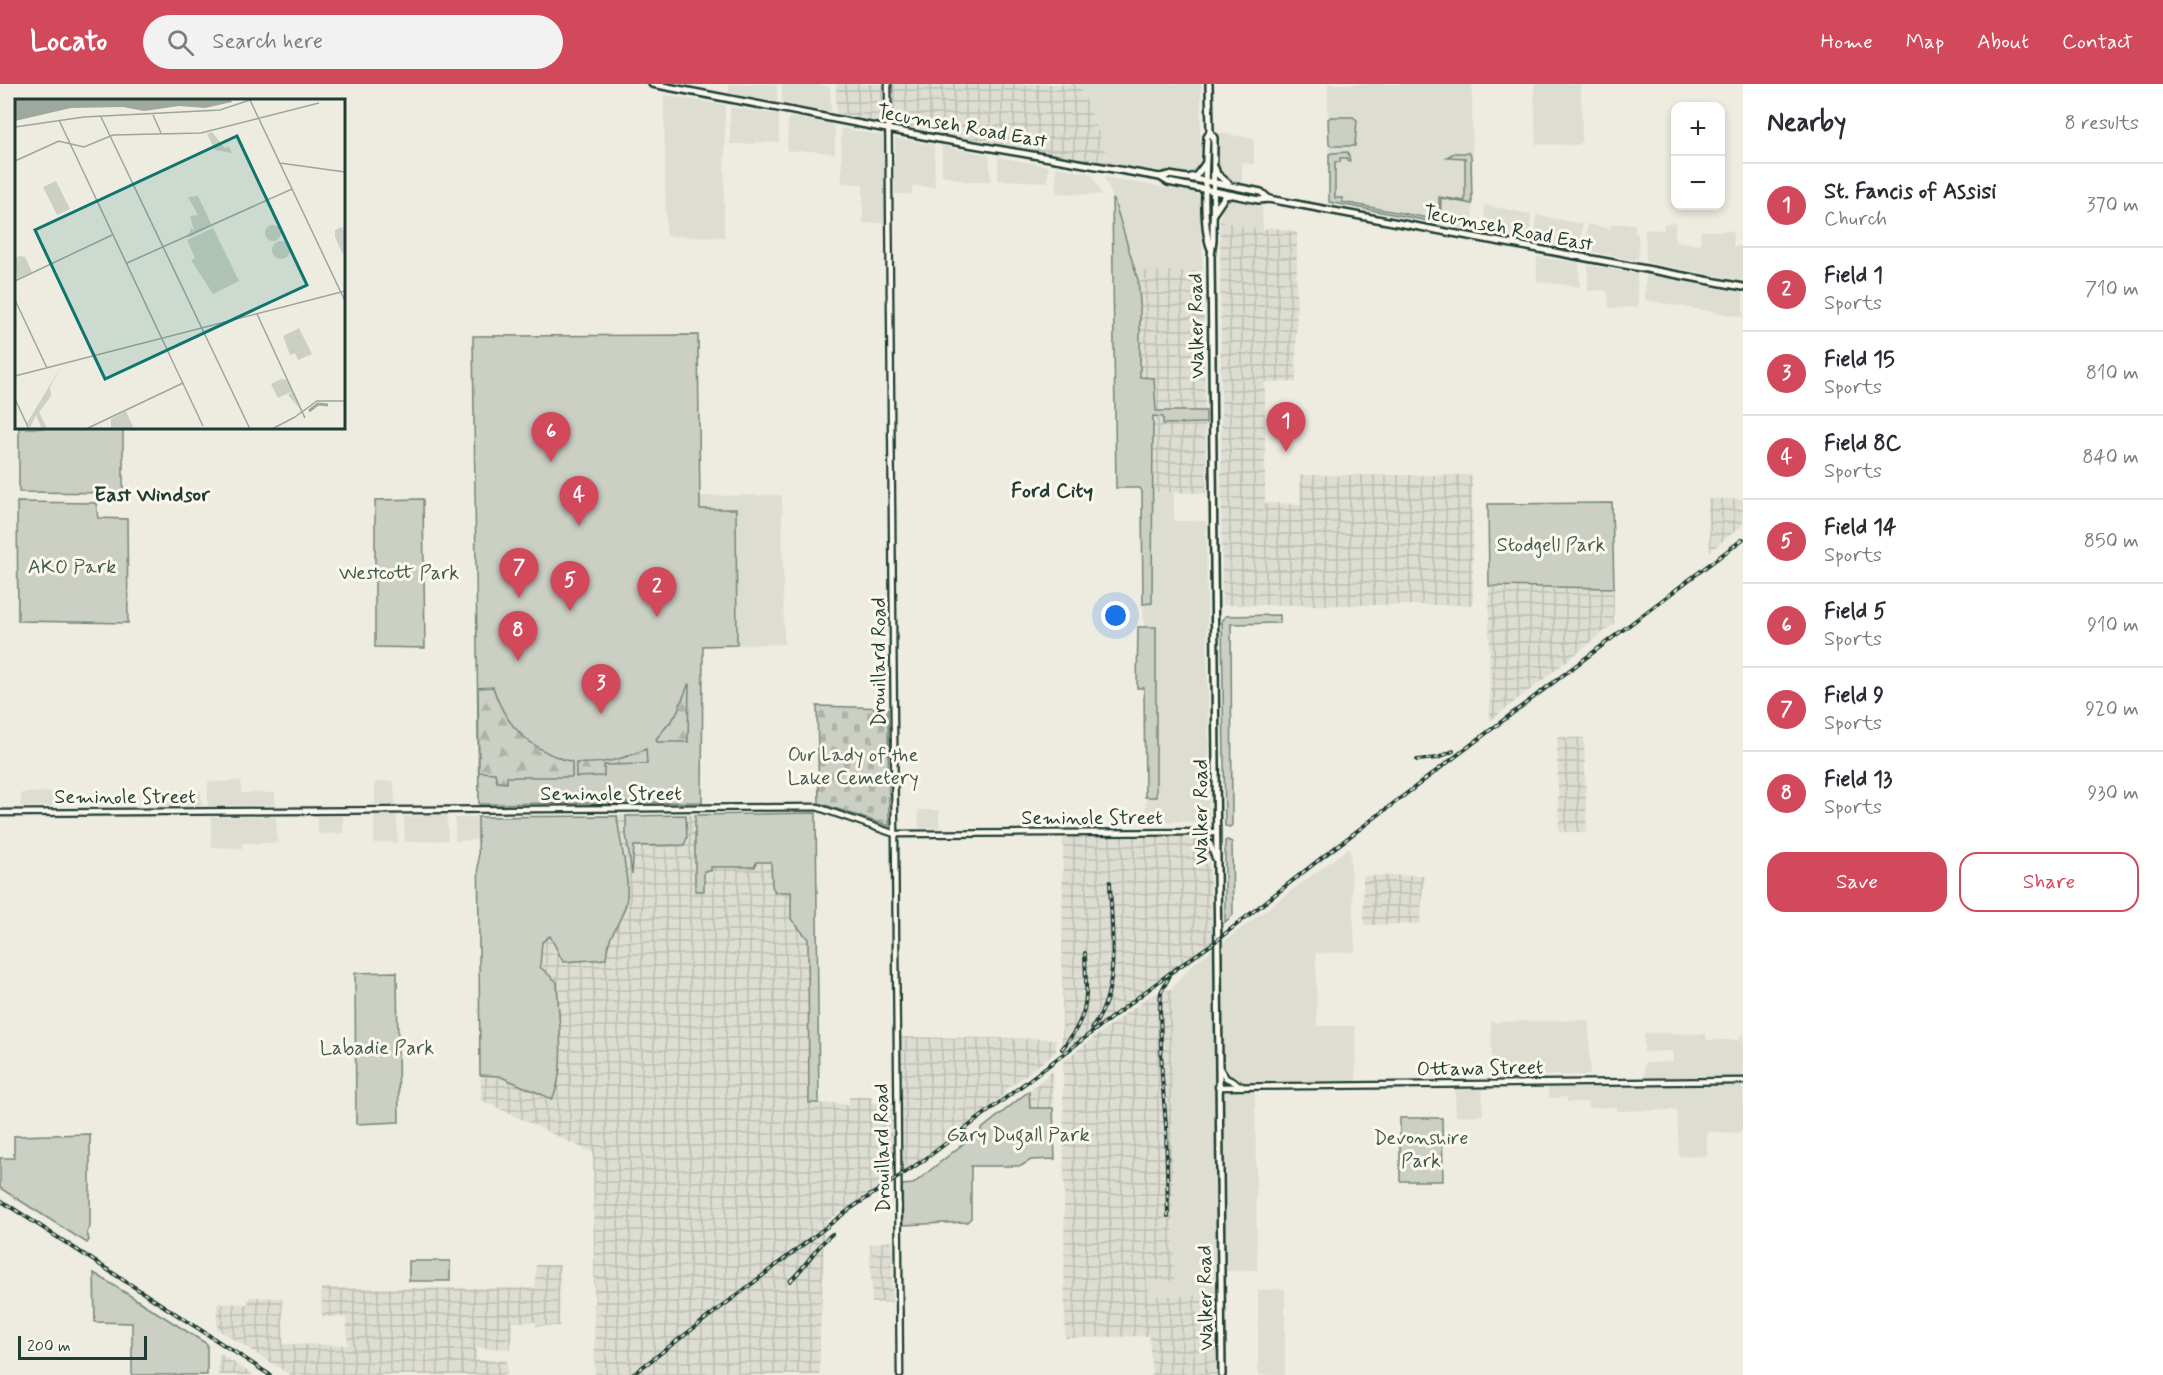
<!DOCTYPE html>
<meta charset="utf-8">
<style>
:root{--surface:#fff;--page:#f2f2f3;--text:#2b2b33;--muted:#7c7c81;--line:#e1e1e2;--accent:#d1495b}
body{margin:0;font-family:Mynerve,sans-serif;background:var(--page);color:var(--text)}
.controls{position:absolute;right:18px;top:18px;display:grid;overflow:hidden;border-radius:12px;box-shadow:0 3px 9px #0003}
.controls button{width:54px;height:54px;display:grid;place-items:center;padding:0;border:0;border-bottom:2px solid var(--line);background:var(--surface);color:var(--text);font:30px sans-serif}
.scale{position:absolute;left:18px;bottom:15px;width:129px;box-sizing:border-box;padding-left:6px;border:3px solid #1f3d34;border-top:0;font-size:16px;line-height:21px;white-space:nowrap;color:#1f3d34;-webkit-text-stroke:4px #fbf7ec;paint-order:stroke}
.you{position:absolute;left:1116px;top:532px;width:21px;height:21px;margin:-15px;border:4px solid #fff;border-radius:50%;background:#1a73e8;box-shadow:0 0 0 9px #1a73e833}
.badge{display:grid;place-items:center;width:39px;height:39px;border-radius:50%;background:var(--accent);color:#fff;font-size:20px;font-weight:700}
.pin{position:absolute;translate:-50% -50px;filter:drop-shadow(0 2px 3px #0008)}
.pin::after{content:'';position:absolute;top:32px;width:21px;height:18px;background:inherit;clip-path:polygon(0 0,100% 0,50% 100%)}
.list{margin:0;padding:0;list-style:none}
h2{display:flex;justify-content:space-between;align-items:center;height:78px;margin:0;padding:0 24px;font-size:26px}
h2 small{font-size:20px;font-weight:400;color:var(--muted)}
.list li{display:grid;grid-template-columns:39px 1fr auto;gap:18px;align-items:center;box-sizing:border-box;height:84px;padding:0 24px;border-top:2px solid var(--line)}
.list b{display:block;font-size:22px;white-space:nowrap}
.list p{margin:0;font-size:20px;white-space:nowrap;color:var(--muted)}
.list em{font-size:20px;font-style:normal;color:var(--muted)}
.actions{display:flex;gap:12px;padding:18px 24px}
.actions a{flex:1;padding:14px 0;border:2px solid var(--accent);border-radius:18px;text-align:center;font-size:21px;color:var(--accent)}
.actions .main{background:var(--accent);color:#fff}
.icon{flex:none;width:33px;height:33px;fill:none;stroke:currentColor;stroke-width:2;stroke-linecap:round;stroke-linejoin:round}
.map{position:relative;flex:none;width:1743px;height:1291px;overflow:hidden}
header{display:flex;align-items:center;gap:36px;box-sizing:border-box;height:84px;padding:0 30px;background:var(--accent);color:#fff}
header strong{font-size:28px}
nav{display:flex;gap:33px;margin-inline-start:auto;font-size:21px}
.search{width:420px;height:54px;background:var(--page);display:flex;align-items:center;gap:15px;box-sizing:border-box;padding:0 21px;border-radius:33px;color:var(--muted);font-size:22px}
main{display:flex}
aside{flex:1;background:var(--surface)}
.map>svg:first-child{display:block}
.built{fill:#ddddd2}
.industrial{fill:url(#industrial-grid)}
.green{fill:#cbcfc4;stroke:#75867c;stroke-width:1.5}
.forest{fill:url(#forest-firs);stroke:#75867c;stroke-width:1.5}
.cemetery{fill:url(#cemetery-stones);stroke:#75867c;stroke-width:1.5}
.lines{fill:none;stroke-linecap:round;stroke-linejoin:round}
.tertiary-casing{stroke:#1f3d34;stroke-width:9}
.secondary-casing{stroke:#1f3d34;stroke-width:10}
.tertiary{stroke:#fbf7ec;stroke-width:4.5}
.secondary{stroke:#fbf7ec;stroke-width:5}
.rail-casing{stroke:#1f3d34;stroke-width:4}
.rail{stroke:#fbf7ec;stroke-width:1.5;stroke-dasharray:4.5;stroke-linecap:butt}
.labels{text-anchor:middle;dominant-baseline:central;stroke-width:6;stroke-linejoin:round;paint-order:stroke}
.street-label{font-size:20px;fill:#1f3d34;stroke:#fbf7ec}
.park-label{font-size:20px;fill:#415a51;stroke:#fbf7ec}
.neighbourhood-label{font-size:21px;font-weight:bold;fill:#1f3d34;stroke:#fbf7ec}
.inset-river{fill:none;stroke:#9fa89f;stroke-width:3}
.inset-road{fill:none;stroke:#9ba69c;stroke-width:1.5}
.view{fill:#0f766e;fill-opacity:0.15;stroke:#0f766e;stroke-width:3}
.inset-edge{fill:none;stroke:#1f3d34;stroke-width:3}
</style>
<header>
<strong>Locato</strong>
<div class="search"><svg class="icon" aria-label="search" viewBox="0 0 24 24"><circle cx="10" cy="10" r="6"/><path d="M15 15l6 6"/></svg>Search here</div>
<nav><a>Home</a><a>Map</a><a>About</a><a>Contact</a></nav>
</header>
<main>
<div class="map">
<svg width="1743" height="1291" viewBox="0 0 1743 1291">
<defs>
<pattern id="industrial-grid" width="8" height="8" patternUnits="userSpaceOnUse" patternTransform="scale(1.5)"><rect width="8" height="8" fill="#ddddd2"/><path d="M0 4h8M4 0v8" fill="none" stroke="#bdbfb5"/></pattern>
<pattern id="forest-firs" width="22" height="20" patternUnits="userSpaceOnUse" patternTransform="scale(1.5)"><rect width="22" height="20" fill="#cbcfc4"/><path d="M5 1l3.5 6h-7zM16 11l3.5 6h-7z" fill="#aeb3a9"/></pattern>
<pattern id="cemetery-stones" width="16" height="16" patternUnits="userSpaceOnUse" patternTransform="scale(1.5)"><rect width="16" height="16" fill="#cbcfc4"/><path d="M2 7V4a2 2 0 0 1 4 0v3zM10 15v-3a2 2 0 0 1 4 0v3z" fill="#aeb3a9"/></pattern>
</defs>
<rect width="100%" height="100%" fill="#eeece1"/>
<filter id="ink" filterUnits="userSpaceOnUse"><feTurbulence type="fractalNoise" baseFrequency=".0167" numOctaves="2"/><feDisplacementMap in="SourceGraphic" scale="12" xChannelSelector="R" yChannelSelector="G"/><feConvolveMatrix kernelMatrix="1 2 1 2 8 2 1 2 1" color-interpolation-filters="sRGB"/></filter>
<g filter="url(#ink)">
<g class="built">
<path d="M729,0H777V18L729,9Z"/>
<path d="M782,0H818L830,3L831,28L782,20Z"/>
<path d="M1080,0H1201L1200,82L1197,87L1192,90L1111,81Z"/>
<path d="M1328,0H1472L1473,145L1469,146L1329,120Z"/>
<path d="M1534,0H1581L1582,57L1579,61L1536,60Z"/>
<path d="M664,11L725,21L724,153L666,152Z"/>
<path d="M730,23L779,31V58L759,59V57L755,60H730Z"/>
<path d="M791,33L833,41L835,45V70L813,67H787L788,35Z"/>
<path d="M841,44L885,52V139H863V100L842,99Z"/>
<path d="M1216,48L1254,55V81L1242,78V100L1225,95L1216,84Z"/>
<path d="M895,54L934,61L935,103L912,102V110H895Z"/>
<path d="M942,62L989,71L991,97H964L942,91Z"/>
<path d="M998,73L1048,82V98L998,96Z"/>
<path d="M1056,83L1092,90L1102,111L1056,109Z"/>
<path d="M1104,93L1195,109L1201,113L1203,187H1136L1114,116Z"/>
<path d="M1229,116L1262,121L1263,146L1220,137L1222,118Z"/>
<path d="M1484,121L1531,130L1530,155L1527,156L1486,148Z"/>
<path d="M1536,131L1582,140L1581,165L1575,166L1536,158Z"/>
<path d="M1675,139V157L1700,161L1701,147H1733V162H1743V197L1646,178L1645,145L1664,146V140Z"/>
<path d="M1587,140L1610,145L1611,140H1635V149L1638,150L1639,173L1634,176L1588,167Z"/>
<path d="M1537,173L1579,179L1580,203L1537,197Z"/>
<path d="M1588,181L1637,190L1638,223L1609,224L1608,209L1603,206L1588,207Z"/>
<path d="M1646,191L1743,209V233L1645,216Z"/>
<path d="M1142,408L1174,409V437H1206L1209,738L1146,737Z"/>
<path d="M782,411L784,560L737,561L736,426L700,425V412Z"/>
<path d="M241,697V709H275V721L208,722V698Z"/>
<path d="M394,697L395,720H375V698Z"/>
<rect x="158" y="707" width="43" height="15"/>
<path d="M55,708V722L21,723V709Z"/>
<path d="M918,726H939V744H919Z"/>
<path d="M374,731H397L398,758L374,759Z"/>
<path d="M447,731L448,756L405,758L404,733Z"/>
<path d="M317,732H343V749L318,750Z"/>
<path d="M211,733H276L277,759H242V764L211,763Z"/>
<path d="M478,733V756L455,757V734Z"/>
<path d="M1350,763L1355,868L1316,869L1317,942H1355L1356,997L1255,998L1257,1186L1225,1187L1223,858Z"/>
<path d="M1213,865L1218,1211L1149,1212V1197L1174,1196L1171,905L1191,882Z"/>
<path d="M1589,936L1590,991L1492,992L1491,938Z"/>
<path d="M1644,949L1706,950L1707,956H1740V951H1743V1045H1741V1049L1707,1048V1072H1679L1677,1026L1617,1027V1023L1588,1024V1018H1567V1013L1549,1014L1548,1003H1645L1644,979L1673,978L1672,967L1644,968Z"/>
<path d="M1482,1004L1483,1031L1456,1032L1455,1005Z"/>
<path d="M1285,1205V1291H1258V1206Z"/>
</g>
<g class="industrial">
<path d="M836,0H1080L1111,81L836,29Z"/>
<path d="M1220,137L1263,146L1271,143L1297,148L1296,298H1265V419L1301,420L1300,391H1472L1473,521H1222Z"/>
<path d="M1136,187H1203L1206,409L1142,408L1140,404V218Z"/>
<path d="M1708,415H1743V441L1710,467Z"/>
<path d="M1489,502L1614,504V540L1490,637Z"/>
<path d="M1557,653L1584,654L1587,748H1559Z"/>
<path d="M816,729L819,1019L849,1020V1013L872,1012V1019L901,1020V953L1056,955V968L1008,1004L999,1016L903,1089L825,1138L820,1255V1291H595L593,1069L481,1016L478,733Z"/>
<path d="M1195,749L1207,759L1209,769L1212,857L1062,968L1063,751Z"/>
<path d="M1424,791L1420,840L1364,841L1363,792Z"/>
<path d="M1171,905L1174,1197H1149V1212L1218,1211V1291H1152L1149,1252L1065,1254L1063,977L1149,912Z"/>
<path d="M1053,986V1024H1029V1007Z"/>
<path d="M892,1157V1218L872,1219L870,1160Z"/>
<path d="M536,1181H560L559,1242H536V1238H512L511,1265L476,1264V1276H507V1291H291L217,1245V1219L248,1220L249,1213L282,1214L284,1260L348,1261L346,1233H322L321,1204H535Z"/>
<path d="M219,1269L253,1291H218Z"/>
</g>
<g class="green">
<path d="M1331,33H1353L1357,36L1355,62H1332L1329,60L1328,35Z"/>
<path d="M1348,68L1350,77H1347V74H1340V78H1335V114H1342V118L1433,135L1434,130L1439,131V113L1465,117V74L1447,73L1454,69H1469L1471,72L1472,120L1441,114L1440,139L1329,118V70L1332,69Z"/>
<path d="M1112,115L1114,116L1138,196L1140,218V293L1154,294L1156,327H1206V339L1163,340V333L1153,332L1152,519L1143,520L1142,408L1140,404H1116Z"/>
<path d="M698,251L700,425H736L737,561L703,562L702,718L479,720L473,252Z"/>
<path d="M19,344H123V409L19,408Z"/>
<path d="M423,415L425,564L375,563V416Z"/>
<path d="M17,418L96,419L98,434L127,435L128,539L18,537Z"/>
<path d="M1612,419L1614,504L1489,502L1488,420Z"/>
<path d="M1280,531V539L1231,540L1232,741L1230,743L1225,742L1222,538L1225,532Z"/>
<path d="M1138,543H1156V713H1145L1144,604H1137Z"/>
<path d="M816,729L819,1019H809L808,855L791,835V808H775L772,802L771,778H756L755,783H711V787H704V807H695V731Z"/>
<path d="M686,731L687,754L684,761L634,762L632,790L626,750V732Z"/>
<path d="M617,732C619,757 631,795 626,819C621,841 607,850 606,875L563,878L550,852L542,858L540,883L557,898C558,929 567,989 552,1015L499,992L480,991L478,733Z"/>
<path d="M1227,756L1232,758L1233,831L1225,838V757Z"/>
<path d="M397,888L399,1038L356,1040L355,889Z"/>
<path d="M1029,1007L1030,1024H1053L1055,1075L1031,1076L1021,1082H971V1134L967,1138L903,1141L902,1101L913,1100Z"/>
<path d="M1400,1034H1442L1443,1097H1400Z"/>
<path d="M90,1050V1143L87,1148L89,1156L87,1159L0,1104V1074H14V1052Z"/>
<rect x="409" y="1177" width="41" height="20"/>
<path d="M94,1189L207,1260V1291H132V1239L95,1238Z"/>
</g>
<g class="forest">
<path d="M689,599L688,658H657L656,655L676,631Z"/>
<path d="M493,603C505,643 532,667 572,678V693H507V699L497,698L495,689L479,688L478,604Z"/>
<path d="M646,665L647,680L604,681V692L576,693V679C602,681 623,675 646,665Z"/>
</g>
<path class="cemetery" d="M817,622L888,624L889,742L819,719Z"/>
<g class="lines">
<defs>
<g id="tertiary">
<path d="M888,0L900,1291"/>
<path d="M0,729L817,723L895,750L1217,748"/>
<path d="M1195,750L1210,760L1215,774"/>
<path d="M1219,983L1226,994L1242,1002"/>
<path d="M1218,1003L1743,997"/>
</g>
<g id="secondary">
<path d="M652,0L939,55L1160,93L1168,98L1259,116L1269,115L1743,203"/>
<path d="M1209,0L1210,48L1214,54L1213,156L1211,172L1222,1291"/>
<path d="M1210,48L1207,53C1206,80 1201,142 1211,165"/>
<path d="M1215,84L1217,90L1228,99"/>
<path d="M1160,93L1169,91L1206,97L1261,108L1269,115"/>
<path d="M1191,93L1196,92L1205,80"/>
<path d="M1215,127L1225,112L1231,111"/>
</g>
</defs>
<use href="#tertiary" class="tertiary-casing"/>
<use href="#secondary" class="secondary-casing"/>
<use href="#tertiary" class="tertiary"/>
<use href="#secondary" class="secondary"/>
<defs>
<g id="rail">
<path d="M1417,676L1438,674L1453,667"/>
<path d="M1092,944C1122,906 1111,844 1110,798"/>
<path d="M1062,965C1092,928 1086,913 1085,869"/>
<path d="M0,1116L270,1291"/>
<path d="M1168,1132L1166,1041L1162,993L1160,926L1161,908L1169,893"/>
<path d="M790,1197C806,1183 815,1163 832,1150"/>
<path d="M632,1291L850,1125L924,1076L1170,889L1212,860L1320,775L1743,455"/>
</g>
</defs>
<use href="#rail" class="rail-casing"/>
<use href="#rail" class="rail"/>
</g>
</g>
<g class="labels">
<g class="street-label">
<text transform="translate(962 43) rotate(10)">Tecumseh Road East</text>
<text transform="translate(1508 145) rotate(11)">Tecumseh Road East</text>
<text transform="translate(1197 242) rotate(-91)">Walker Road</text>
<text transform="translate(879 578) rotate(-90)">Drouillard Road</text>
<text x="611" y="710">Seminole Street</text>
<text x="125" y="713">Seminole Street</text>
<text transform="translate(1201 728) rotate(-90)">Walker Road</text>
<text x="1092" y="734">Seminole Street</text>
<text transform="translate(1480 985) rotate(-1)">Ottawa Street</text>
<text transform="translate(883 1064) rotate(-91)">Drouillard Road</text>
<text transform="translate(1206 1214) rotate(-91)">Walker Road</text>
</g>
<g class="park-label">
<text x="1551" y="461">Stodgell Park</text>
<text x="72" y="483">AKO Park</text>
<text x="399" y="489">Westcott Park</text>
<text x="853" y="671">Our Lady of the<tspan x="853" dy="23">Lake Cemetery</tspan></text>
<text x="377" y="964">Labadie Park</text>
<text x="1018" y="1051">Gary Dugall Park</text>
<text x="1421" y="1054">Devonshire<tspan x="1421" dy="23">Park</tspan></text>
</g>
<g class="neighbourhood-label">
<text x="1052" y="407">Ford City</text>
<text x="152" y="411">East Windsor</text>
</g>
</g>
<g transform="translate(15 15)">
<rect width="330" height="330" fill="#eeece1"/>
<path d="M197,33L210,49L214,48L217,54L200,51L192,35ZM41,82L55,110L42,116L28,88ZM183,97L197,127L173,139L176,129L179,132L175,117L183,116L173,98ZM250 134a8 8 0 1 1 16 0a8 8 0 1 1-16 0ZM327,128L330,135L328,156L320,138V131ZM198,129L224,182L198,195L176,161L180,159L172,141ZM257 151a9 9 0 1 1 18 0a9 9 0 1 1-18 0ZM5,157L10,158L17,173L2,180L0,159ZM284,229L297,255L283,261L280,254L275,256L268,237ZM47,266L35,288L36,297L24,313L32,329L27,330L21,316L15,329L12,324ZM266,280L273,281L287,311L286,312L280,317L286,311L273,296L278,292L263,299L256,285Z" fill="#cbcfc4"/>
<path d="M111,312L119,330H96V320Z" fill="#cbcfc4"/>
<path d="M0,0H216L217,3L190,9L164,7L129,12L108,8L56,9L0,22Z" fill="#9fa89f"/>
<path class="inset-river" d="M294,312L303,305L313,306"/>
<path class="inset-road" d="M235,1L330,202M138,16L146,34M86,18L235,330M44,21L188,327M0,28L69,18L205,11L238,0M43,42L69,48L98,36L186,34L304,4M0,62L44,42M265,64L330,73M112,164L277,90M0,182L97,136M0,201L32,269M242,215L290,319M0,277L330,192M0,300L14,330M280,318L302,302H330M71,330L168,284M257,330L280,318"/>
<path class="view" d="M222,37L292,186L90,280L20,131Z"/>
<rect width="330" height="330" class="inset-edge"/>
</g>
</svg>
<div class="controls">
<button>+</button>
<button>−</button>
</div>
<div class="scale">200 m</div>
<div class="you"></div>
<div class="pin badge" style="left:1286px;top:368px">1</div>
<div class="pin badge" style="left:657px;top:533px">2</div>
<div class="pin badge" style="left:601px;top:630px">3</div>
<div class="pin badge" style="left:579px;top:442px">4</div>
<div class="pin badge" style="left:570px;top:527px">5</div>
<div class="pin badge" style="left:551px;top:378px">6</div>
<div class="pin badge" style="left:519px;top:514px">7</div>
<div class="pin badge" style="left:518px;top:577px">8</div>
</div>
<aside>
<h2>Nearby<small>8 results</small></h2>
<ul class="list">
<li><span class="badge">1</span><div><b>St. Fancis of Assisi</b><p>Church</p></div><em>370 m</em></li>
<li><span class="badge">2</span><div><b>Field 1</b><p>Sports</p></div><em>710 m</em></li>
<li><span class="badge">3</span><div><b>Field 15</b><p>Sports</p></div><em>810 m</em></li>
<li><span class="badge">4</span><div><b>Field 8C</b><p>Sports</p></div><em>840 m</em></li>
<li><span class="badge">5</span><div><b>Field 14</b><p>Sports</p></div><em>850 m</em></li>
<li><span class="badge">6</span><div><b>Field 5</b><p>Sports</p></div><em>910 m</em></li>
<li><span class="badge">7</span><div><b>Field 9</b><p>Sports</p></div><em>920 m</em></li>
<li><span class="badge">8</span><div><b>Field 13</b><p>Sports</p></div><em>930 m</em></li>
</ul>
<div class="actions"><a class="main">Save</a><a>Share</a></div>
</aside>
</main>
